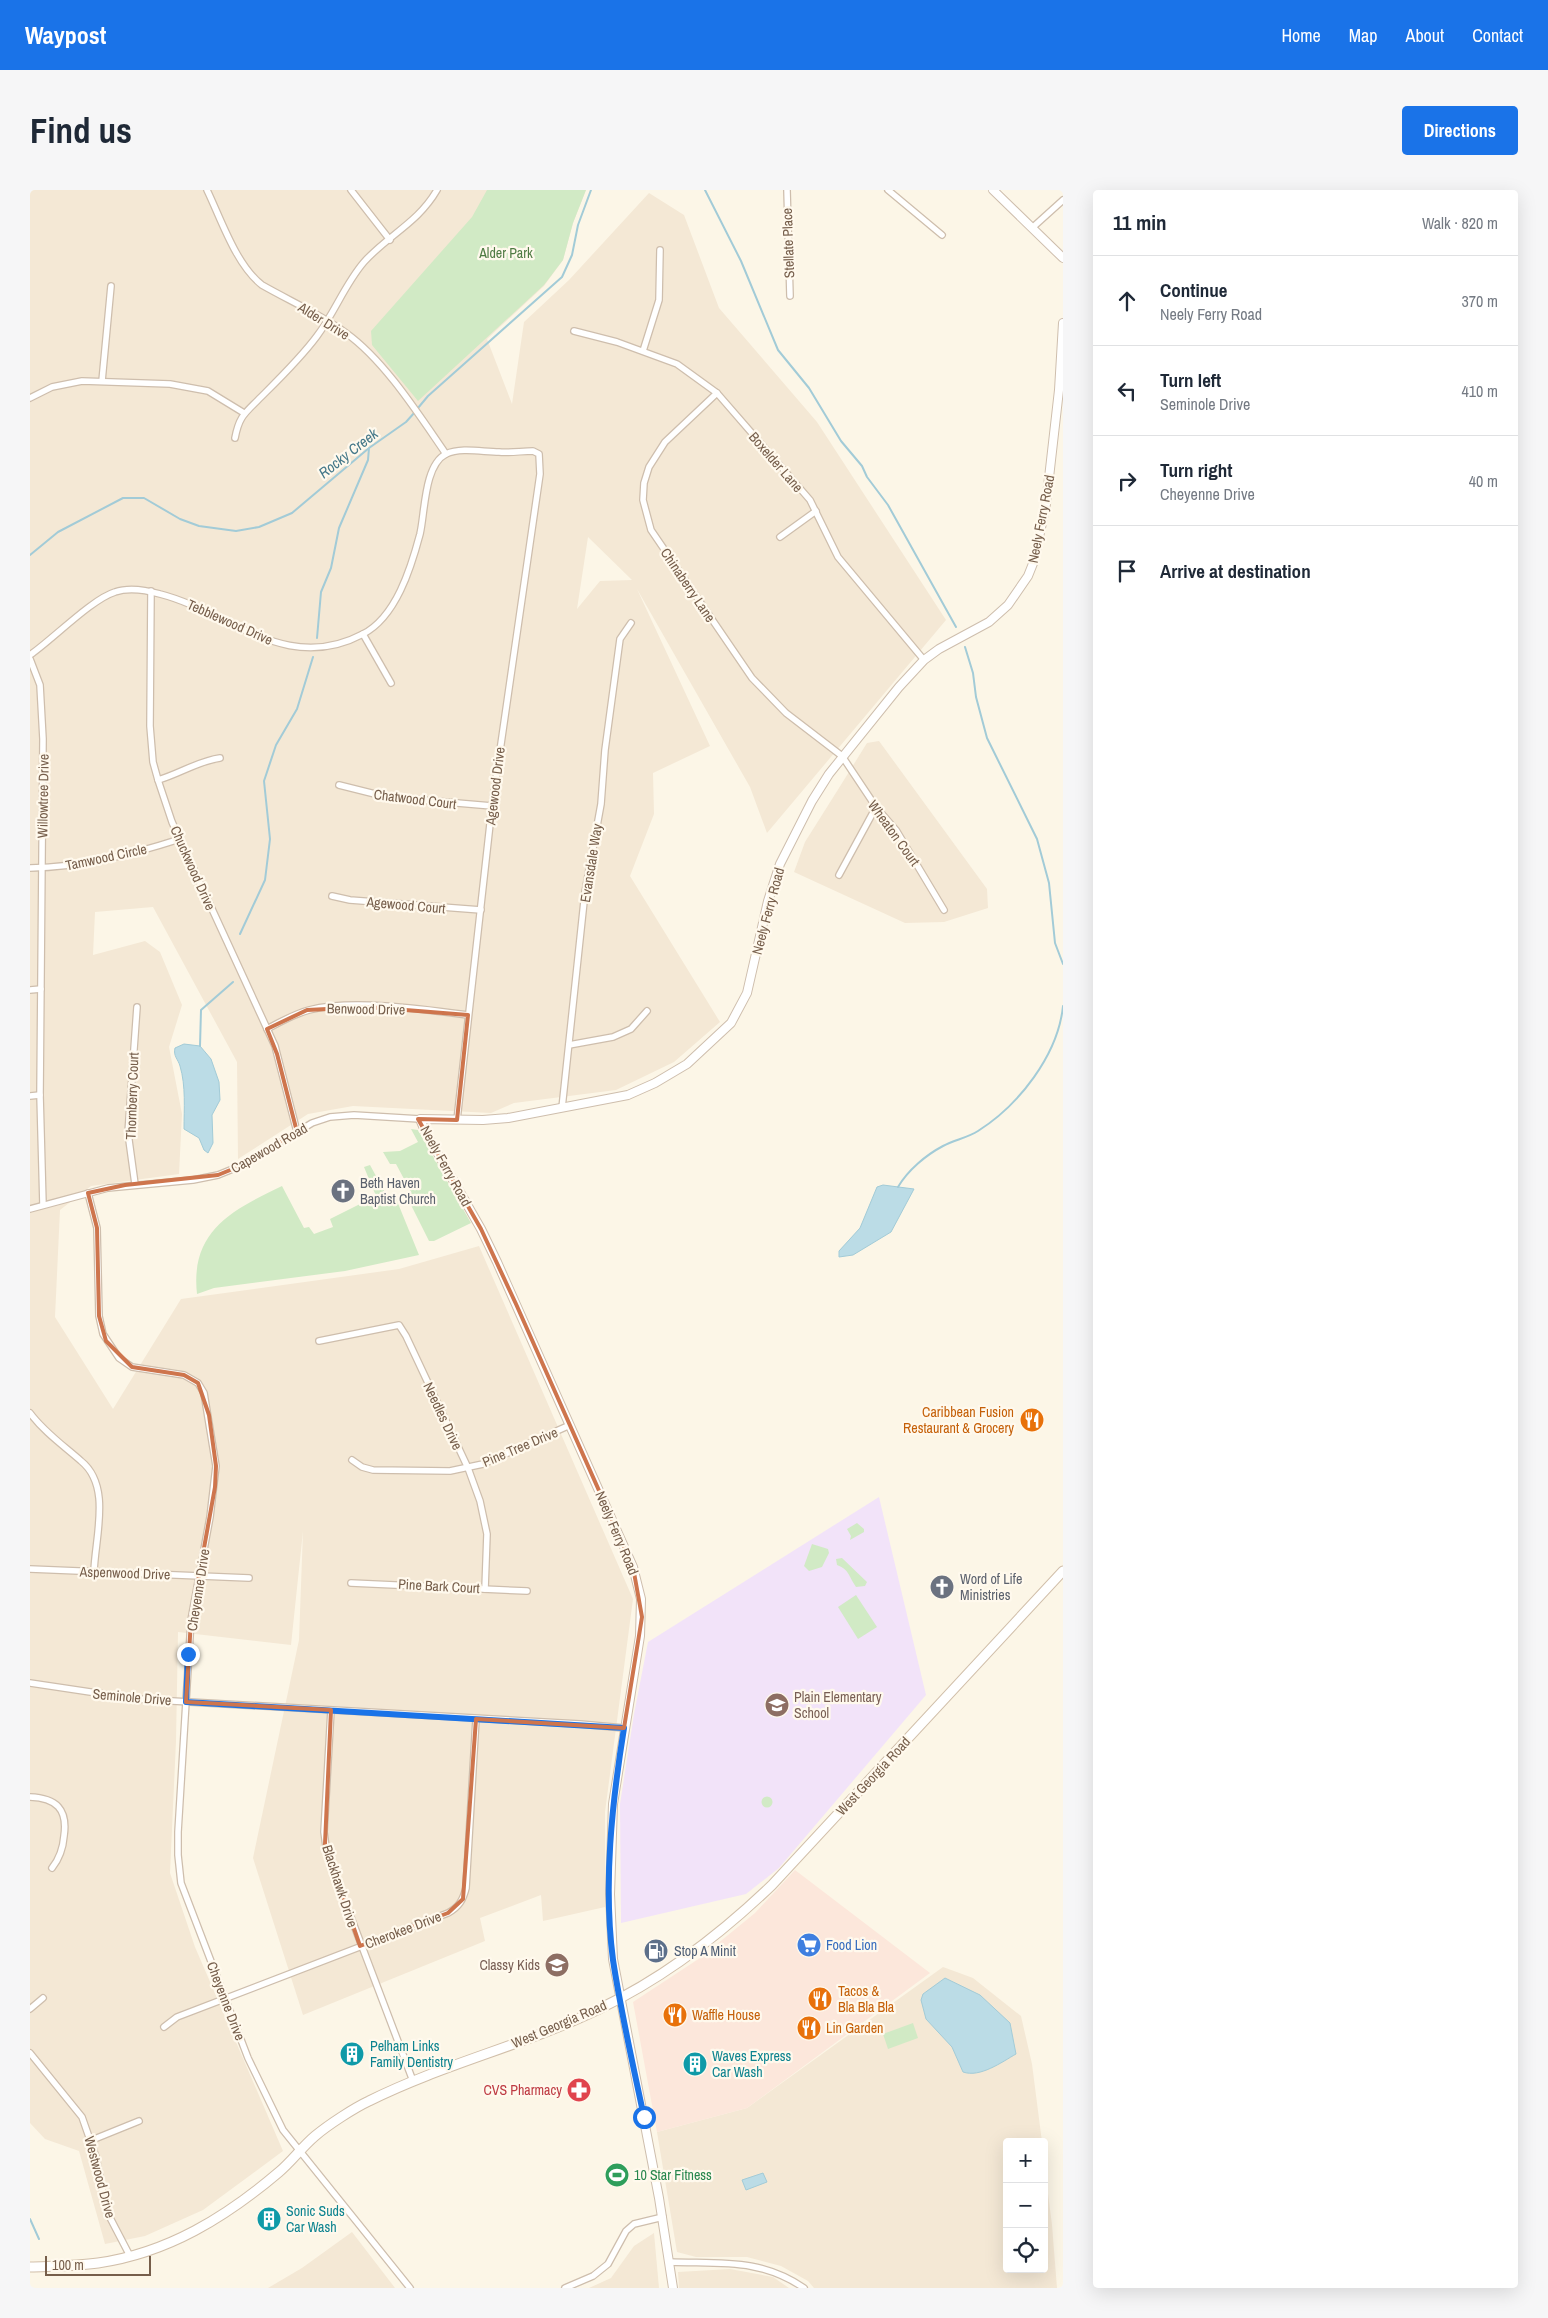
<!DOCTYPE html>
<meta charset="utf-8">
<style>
:root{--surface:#fff;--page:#f6f6f7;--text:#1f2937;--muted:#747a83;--line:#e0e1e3;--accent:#1a73e8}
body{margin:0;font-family:"Archivo Narrow",sans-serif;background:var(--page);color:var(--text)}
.controls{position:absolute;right:15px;bottom:15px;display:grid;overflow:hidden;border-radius:5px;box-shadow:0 5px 20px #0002}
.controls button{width:45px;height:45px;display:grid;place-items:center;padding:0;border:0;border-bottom:1px solid var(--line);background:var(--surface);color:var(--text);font:25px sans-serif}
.scale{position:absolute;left:15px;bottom:12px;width:106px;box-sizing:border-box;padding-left:5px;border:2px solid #765e4b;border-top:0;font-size:14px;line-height:18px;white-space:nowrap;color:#765e4b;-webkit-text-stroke:4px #fff9ed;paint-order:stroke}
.stop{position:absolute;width:15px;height:15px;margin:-11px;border:4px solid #1a73e8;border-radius:50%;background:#fff}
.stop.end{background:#1a73e8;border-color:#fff;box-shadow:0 1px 5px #0008}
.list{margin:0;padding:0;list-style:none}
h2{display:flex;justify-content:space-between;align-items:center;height:65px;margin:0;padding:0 20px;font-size:21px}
h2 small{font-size:16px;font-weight:400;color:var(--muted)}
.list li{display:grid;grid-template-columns:32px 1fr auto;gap:15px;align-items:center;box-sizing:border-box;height:90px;padding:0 20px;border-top:1px solid var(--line)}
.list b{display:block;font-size:19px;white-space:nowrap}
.list p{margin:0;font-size:16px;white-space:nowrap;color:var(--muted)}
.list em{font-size:16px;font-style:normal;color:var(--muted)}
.icon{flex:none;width:28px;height:28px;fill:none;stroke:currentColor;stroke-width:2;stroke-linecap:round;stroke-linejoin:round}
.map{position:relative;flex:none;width:1033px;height:2098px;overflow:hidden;border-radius:5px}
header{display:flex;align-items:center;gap:30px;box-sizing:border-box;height:70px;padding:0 25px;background:var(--accent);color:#fff}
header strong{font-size:24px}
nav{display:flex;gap:28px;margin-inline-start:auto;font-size:18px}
.intro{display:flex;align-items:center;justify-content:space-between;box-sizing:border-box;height:120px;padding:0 30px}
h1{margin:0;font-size:35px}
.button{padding:12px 22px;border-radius:5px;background:var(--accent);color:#fff;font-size:18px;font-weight:700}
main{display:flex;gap:30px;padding:0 30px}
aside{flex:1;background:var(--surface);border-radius:5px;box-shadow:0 5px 20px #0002}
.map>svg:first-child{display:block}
.residential{fill:#f4e8d5;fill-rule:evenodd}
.commercial{fill:#fce7db}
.education{fill:#f2e3f9}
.green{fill:#d1eac5}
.water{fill:#bbdce6;stroke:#a2cbd7}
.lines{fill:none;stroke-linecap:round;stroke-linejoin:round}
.stream{stroke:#a2cbd7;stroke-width:2}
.minor-casing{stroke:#cebead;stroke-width:8}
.tertiary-casing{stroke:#cebead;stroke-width:10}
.secondary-casing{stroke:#d1bfaa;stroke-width:11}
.minor{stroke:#fff;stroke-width:5.5}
.tertiary{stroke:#fff;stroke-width:8}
.secondary{stroke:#fff;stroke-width:9}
.route{stroke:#1a73e8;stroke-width:6}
.marked{fill:none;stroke:#ce754d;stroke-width:4;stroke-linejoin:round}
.labels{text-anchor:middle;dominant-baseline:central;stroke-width:4.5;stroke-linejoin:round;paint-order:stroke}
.street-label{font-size:14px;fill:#765e4b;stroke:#fff9ed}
.park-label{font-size:14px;fill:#4f7b43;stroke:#fff9ed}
.worship-label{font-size:14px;fill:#5b616d;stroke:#fff9ed;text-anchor:start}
.food-label{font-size:14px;fill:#c56008;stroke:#fff9ed;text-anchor:start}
.education-label{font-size:14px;fill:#785e54;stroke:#fff9ed;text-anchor:start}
.shop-label{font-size:14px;fill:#366cbe;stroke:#fff9ed;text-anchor:start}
.service-label{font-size:14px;fill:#4e5e75;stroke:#fff9ed;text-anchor:start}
.culture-label{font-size:14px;fill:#0d838f;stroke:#fff9ed;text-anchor:start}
.health-label{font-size:14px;fill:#be3a42;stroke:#fff9ed;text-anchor:end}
.leisure-label{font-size:14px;fill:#27864d;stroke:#fff9ed;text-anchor:start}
.water-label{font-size:15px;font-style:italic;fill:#457889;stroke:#fff9ed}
</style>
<header>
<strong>Waypost</strong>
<nav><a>Home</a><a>Map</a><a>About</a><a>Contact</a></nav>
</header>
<div class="intro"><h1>Find us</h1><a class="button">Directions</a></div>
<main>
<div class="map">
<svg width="1033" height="2098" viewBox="0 0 1033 2098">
<rect width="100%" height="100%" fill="#fcf6e7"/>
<g class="residential">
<path d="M0,0H556L543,33L533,70L514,96L457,149L482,214L494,132L539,90L619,3L654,25L689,118L787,232L916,430L737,643L720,597L607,399L680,556L623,583L624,624L600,686L690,832L644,872L586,900L484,913L461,923L323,916L278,924L208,969L207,872L123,717L65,722L63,765L115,751L130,762L152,815L139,857L152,924L149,984L61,996L30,1020L25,1127L83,1219L151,1109L369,1079L449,1056L603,1409L575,1622V1717L513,1731L511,1705L450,1728L455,1751L273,1825L223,1668L269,1450L273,1341L261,1455L148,1442L146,1551L140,1683L165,1757L253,1961L173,2020L115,2046L75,2054L49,1961L15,1949L0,1933ZM558,347L602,390L570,391L547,419Z"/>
<path d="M849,551L957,699L958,718L914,732L875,733L764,682L775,652L809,598L837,553Z"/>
<path d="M913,1777L943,1788L991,1826L1002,1874L1012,1952H977V2079H1014V1972L1022,2035L1027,2098H784L778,2091L751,2076L717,2067H666L647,2062L627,1942L717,1918Z"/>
<path d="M322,2042L365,2098H238L272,2078Z"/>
<path d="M624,2043L629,2098H559L581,2088L604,2056Z"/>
<path d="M700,2079L743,2087L759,2098H649L648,2082Z"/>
</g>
<path class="commercial" d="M765,1680L900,1783L717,1918L627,1942L603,1812L670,1768L725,1723Z"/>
<path class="education" d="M849,1307L896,1505L749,1678L716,1704L591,1733L590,1614L604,1524L618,1452Z"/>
<g class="green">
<path d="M457,0H556L543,33L533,70L514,95L388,211L342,155L341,141L442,27Z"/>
<path d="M381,939L388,940L441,1033L404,1051H399L376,1005L381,1002L366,974H360L353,962L370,961L388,952Z"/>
<path d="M340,975L358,1008L365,1006L389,1065L315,1081L184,1098L167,1104C160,1041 202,1020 252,996L274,1038L279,1037L284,1044L303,1037L300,1029L346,1006L334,977Z"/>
<path d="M827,1333L834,1339V1342L820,1350L821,1346L817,1339Z"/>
<path d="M782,1354L798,1359L799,1363L792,1377L779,1381L774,1376Z"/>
<path d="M812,1368L837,1392L835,1396L826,1397C819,1387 819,1379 807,1375L806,1369Z"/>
<path d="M826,1405L847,1437L828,1449L808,1417Z"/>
<circle cx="737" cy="1612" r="5.5"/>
<path d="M883,1833L888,1848L858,1859L853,1844Z"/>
</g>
<g class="water">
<path d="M154,854L170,856L181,869L189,892L190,910L182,925L183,953L178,963L174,960L169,948L154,939C154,919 156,896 150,876C148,869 143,866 145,858Z"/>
<path d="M853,995L884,999L861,1042L823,1065L809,1067V1061L830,1038L847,997Z"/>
<path d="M915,1788L950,1805L980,1833L986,1864C972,1872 950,1888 933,1882L922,1857L896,1829L891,1810L893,1804Z"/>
<path d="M733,1983L737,1992L716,2000L712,1990Z"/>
</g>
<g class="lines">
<g class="stream">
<path d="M675,0L711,71L748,160L779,198L811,251L832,276L837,287L858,315L926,437"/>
<path d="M388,218L398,206L532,87L542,65L548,35L561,0"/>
<path d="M0,365L28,342L93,308H114L150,329L169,336L206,341L229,337L262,323L339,258L376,232L385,222"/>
<path d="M287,448L291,402L301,378L309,338L338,270L339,258"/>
<path d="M935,457L943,483L946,507L957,548L1007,649L1019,693L1025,753L1033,774"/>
<path d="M210,744L235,690L240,649L234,591L246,555L267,519L283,467"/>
<path d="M170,856L171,820L203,792"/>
<path d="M868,997C878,980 896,965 913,956C924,950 937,948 948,941C989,915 1028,865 1033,816"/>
<path d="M0,2029L9,2049"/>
</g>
<defs>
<g id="minor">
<path d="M177,0C191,29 206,75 232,95C260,111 290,124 316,143C355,171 389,225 416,264"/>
<path d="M321,0L360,50"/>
<path d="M757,0L760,106"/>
<path d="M858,0L912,45"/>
<path d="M1002,38L1033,10"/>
<path d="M544,141L587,152L647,174L687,203L780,310L808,367L894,470"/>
<path d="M613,161L629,110L630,60"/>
<path d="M72,191L81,96"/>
<path d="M687,203L635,252L619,277L614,293L613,310L621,340L722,488L756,523L812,566L846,617L866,640L914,720"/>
<path d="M0,208L22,197L52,191L140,194L178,201L214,223"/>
<path d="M205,248C209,227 214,224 228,210C248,190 270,169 287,146C305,122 315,94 334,72C358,45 388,33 407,0"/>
<path d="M750,347L786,321"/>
<path d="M121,401L120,536L123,572L128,590L142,632L245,856L267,942"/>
<path d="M333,444L361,493"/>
<path d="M0,465C23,449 62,409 85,402C99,397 116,400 130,404C200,422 256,485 333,444C366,427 381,378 390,344C395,323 394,275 416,264C431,257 453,262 469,262C480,263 492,261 503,261L509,264L510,284L462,616L427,930"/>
<path d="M0,469L10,495L13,549L10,905L13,1015"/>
<path d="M128,590C149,584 168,571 190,568"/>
<path d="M309,595L357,607L462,616"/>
<path d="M0,678C52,677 100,665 150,649"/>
<path d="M809,685L846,617"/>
<path d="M302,706L320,710L451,720"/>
<path d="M0,800L11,799"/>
<path d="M237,839C250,832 264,824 279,820C322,809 393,819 438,825"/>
<path d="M539,855L583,847L601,839L617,821"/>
<path d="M0,906L10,905"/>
<path d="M532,918L555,702L571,614L575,560L590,449L601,433"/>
<path d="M105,994L98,943L107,817"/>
<path d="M58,1003L67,1038L69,1126L73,1144L89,1168L102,1177L154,1185L168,1193L174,1203L186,1276L180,1327L161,1430L148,1642V1665L151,1693L218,1868L253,1940L380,2098"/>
<path d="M0,1019L78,998L163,990L188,985L215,974L282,933L300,927L324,925L390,929"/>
<path d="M289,1151L369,1135L376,1146L438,1278L450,1311L457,1344L455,1399"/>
<path d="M0,1223C14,1242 34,1256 51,1271C82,1296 65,1347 64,1382"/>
<path d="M322,1270L332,1277L343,1280L420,1281L453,1274L540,1235"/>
<path d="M0,1379L219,1388"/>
<path d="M321,1393L497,1401"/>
<path d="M0,1493L107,1509L550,1534L594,1538"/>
<path d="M301,1520L294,1642L297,1664L383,1891"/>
<path d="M0,1607C26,1608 38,1619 34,1646C33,1659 30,1668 22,1678"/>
<path d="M0,1819L13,1808"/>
<path d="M134,1837L147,1827L418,1723C429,1717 433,1710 436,1698L446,1529"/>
<path d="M0,1863L52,1927L66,1967L76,2020L100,2066"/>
<path d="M62,1950L109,1931"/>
<path d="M640,2072C691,2074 730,2068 774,2098"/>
<path d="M535,2098L563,2086L578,2074L596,2041L604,2034L633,2027"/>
</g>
<g id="tertiary">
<path d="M963,0L1033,68"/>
<path d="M643,2098L629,2008L583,1769L580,1704L583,1614L610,1446L611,1409L603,1377L467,1072L451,1039L395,941L390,929L453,930L478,928L598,905L625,893L657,874L701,833L717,803L738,711L750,674L782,611L799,584L869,497L894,470L909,459L959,432L978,415L998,386L1004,371L1016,314L1029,200L1033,133"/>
</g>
<path id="secondary" d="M0,2077C23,2076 46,2076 68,2073C138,2063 196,2027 249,1982C262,1971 272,1957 285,1946C298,1935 324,1918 339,1911C413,1874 495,1855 569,1819C634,1788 690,1745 742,1695L1033,1381"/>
</defs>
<use href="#minor" class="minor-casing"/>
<use href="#tertiary" class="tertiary-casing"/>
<use href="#secondary" class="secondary-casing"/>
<use href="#minor" class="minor"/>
<use href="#tertiary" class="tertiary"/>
<use href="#secondary" class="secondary"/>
</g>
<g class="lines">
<path class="route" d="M158,1464L156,1512L594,1538C582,1613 573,1694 583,1770C591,1823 603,1875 614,1927"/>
</g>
<path class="marked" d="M338,817L438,825L427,930L388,929L451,1039L486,1114L603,1377L612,1427L594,1538L446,1529L433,1709L418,1723L330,1756L295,1654L301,1520L156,1512L161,1430L185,1297L186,1276L179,1225L168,1193L154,1185L102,1177L76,1151L69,1126L67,1038L58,1003L95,995L188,985L215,974L267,942L247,864L237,839L277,820Z"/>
<defs>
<symbol id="church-disc" viewBox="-11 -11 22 22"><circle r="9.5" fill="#6b7280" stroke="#fff9ed"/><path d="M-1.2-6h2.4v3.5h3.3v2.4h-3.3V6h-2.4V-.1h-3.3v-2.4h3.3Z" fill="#fff"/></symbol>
<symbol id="restaurant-disc" viewBox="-11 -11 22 22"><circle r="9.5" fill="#e8710a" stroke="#fff9ed"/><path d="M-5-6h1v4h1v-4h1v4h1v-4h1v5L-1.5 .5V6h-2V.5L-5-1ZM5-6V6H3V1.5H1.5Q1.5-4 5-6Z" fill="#fff"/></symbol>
<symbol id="school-disc" viewBox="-11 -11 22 22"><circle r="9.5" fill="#8d6e63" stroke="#fff9ed"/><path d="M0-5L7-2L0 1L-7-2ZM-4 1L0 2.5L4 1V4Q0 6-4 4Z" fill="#fff"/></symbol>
<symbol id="supermarket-disc" viewBox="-11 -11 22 22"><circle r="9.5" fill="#3f7fe0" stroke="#fff9ed"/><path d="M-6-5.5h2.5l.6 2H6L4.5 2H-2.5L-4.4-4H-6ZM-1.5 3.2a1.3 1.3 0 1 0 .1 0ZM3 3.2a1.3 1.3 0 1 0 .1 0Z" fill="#fff"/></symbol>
<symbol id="fuel-disc" viewBox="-11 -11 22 22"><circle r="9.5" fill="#5c6f8a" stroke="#fff9ed"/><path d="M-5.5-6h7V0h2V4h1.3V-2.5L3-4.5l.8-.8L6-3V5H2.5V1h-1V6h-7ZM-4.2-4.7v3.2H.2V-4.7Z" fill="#fff"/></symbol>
<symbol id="building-disc" viewBox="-11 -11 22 22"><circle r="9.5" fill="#0f9aa8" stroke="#fff9ed"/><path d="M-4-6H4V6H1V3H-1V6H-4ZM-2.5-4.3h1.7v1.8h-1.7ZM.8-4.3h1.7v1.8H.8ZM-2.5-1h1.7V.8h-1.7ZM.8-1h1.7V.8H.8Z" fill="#fff"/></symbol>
<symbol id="pharmacy-disc" viewBox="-11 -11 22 22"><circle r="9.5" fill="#e0444e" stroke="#fff9ed"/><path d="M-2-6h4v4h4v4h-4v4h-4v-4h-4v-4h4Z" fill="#fff"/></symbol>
<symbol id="stadium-disc" viewBox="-11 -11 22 22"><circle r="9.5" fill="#2e9e5b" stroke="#fff9ed"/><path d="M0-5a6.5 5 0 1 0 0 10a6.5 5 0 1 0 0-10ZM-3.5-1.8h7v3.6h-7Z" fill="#fff"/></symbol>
</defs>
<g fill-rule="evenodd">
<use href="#church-disc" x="299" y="987" width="28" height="28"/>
<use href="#restaurant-disc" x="988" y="1216" width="28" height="28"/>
<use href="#church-disc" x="898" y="1383" width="28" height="28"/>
<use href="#school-disc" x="733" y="1501" width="28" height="28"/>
<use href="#supermarket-disc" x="765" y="1741" width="28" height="28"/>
<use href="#fuel-disc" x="612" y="1747" width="28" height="28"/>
<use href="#school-disc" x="513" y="1761" width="28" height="28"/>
<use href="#restaurant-disc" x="776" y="1795" width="28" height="28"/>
<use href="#restaurant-disc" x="631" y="1811" width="28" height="28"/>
<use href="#restaurant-disc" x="765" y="1824" width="28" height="28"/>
<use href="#building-disc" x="308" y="1850" width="28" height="28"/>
<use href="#building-disc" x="651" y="1860" width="28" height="28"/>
<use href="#pharmacy-disc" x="535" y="1886" width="28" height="28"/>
<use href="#stadium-disc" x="573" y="1971" width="28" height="28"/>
<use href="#building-disc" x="225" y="2015" width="28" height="28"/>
</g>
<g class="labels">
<g class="street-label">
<text transform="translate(758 53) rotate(-92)">Stellate Place</text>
<text transform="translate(294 131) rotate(32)">Alder Drive</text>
<text transform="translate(746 272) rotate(49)">Boxelder Lane</text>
<text transform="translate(1011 329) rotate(-79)">Neely Ferry Road</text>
<text transform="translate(658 395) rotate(56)">Chinaberry Lane</text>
<text transform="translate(200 432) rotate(24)">Tebblewood Drive</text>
<text transform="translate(465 596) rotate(-83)">Agewood Drive</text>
<text transform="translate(13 606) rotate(-89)">Willowtree Drive</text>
<text transform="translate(385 609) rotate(7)">Chatwood Court</text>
<text transform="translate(864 643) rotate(54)">Wheaton Court</text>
<text transform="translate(76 667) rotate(-12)">Tamwood Circle</text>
<text transform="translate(561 673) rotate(-81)">Evansdale Way</text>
<text transform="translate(163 678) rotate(66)">Chuckwood Drive</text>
<text transform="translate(376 715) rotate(5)">Agewood Court</text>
<text transform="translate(738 721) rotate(-75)">Neely Ferry Road</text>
<text transform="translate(336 819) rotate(1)">Benwood Drive</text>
<text transform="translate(102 906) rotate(-88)">Thornberry Court</text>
<text transform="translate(239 958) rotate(-30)">Capewood Road</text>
<text transform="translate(416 976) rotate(61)">Neely Ferry Road</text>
<text transform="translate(413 1226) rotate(65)">Needles Drive</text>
<text transform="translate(490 1257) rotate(-23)">Pine Tree Drive</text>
<text transform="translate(587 1343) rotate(67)">Neely Ferry Road</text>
<text transform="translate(95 1383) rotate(2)">Aspenwood Drive</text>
<text transform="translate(409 1396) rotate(3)">Pine Bark Court</text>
<text transform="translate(168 1400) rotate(-81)">Cheyenne Drive</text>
<text transform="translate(102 1507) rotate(5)">Seminole Drive</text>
<text transform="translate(843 1586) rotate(-47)">West Georgia Road</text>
<text transform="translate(310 1696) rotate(72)">Blackhawk Drive</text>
<text transform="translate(373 1740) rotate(-21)">Cherokee Drive</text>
<text transform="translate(196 1811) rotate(69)">Cheyenne Drive</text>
<text transform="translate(529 1834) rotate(-23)">West Georgia Road</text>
<text transform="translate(70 1987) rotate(75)">Westwood Drive</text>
</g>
<g class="park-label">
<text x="476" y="63">Alder Park</text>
</g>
<g class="worship-label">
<text x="330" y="993">Beth Haven<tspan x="330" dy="16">Baptist Church</tspan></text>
<text x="930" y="1389">Word of Life<tspan x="930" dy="16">Ministries</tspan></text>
</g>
<g class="food-label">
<text x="984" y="1222" text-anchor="end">Caribbean Fusion<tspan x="984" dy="16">Restaurant &amp; Grocery</tspan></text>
<text x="808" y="1801">Tacos &amp;<tspan x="808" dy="16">Bla Bla Bla</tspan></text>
<text x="662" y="1825">Waffle House</text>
<text x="796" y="1838">Lin Garden</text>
</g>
<g class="education-label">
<text x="764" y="1507">Plain Elementary<tspan x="764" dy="16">School</tspan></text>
<text x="510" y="1775" text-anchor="end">Classy Kids</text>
</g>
<g class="shop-label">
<text x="796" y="1755">Food Lion</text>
</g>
<g class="service-label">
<text x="644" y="1761">Stop A Minit</text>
</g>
<g class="culture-label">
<text x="340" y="1856">Pelham Links<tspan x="340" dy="16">Family Dentistry</tspan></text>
<text x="682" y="1866">Waves Express<tspan x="682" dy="16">Car Wash</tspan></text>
<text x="256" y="2021">Sonic Suds<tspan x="256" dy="16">Car Wash</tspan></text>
</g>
<g class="health-label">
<text x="532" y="1900">CVS Pharmacy</text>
</g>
<g class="leisure-label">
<text x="604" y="1985">10 Star Fitness</text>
</g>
<g class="water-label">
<text transform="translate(318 263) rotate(-38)">Rocky Creek</text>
</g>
</g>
</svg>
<div class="controls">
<button>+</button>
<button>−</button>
<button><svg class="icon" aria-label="locate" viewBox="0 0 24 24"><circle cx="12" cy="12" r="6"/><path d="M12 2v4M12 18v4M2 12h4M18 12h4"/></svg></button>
</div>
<div class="scale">100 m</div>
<div class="stop" style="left:614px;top:1927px"></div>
<div class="stop end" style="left:158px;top:1464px"></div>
</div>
<aside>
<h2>11 min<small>Walk · 820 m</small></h2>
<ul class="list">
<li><svg class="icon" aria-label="ahead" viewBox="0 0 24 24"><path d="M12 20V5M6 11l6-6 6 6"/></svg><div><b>Continue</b><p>Neely Ferry Road</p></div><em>370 m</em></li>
<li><svg class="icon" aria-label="left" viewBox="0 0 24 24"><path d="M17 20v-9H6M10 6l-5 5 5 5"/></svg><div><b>Turn left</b><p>Seminole Drive</p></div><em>410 m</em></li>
<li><svg class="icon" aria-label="right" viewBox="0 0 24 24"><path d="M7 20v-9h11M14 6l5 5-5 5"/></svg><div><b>Turn right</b><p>Cheyenne Drive</p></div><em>40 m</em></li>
<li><svg class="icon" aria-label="arrive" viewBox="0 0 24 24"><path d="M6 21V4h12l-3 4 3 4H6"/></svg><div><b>Arrive at destination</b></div></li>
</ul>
</aside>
</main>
